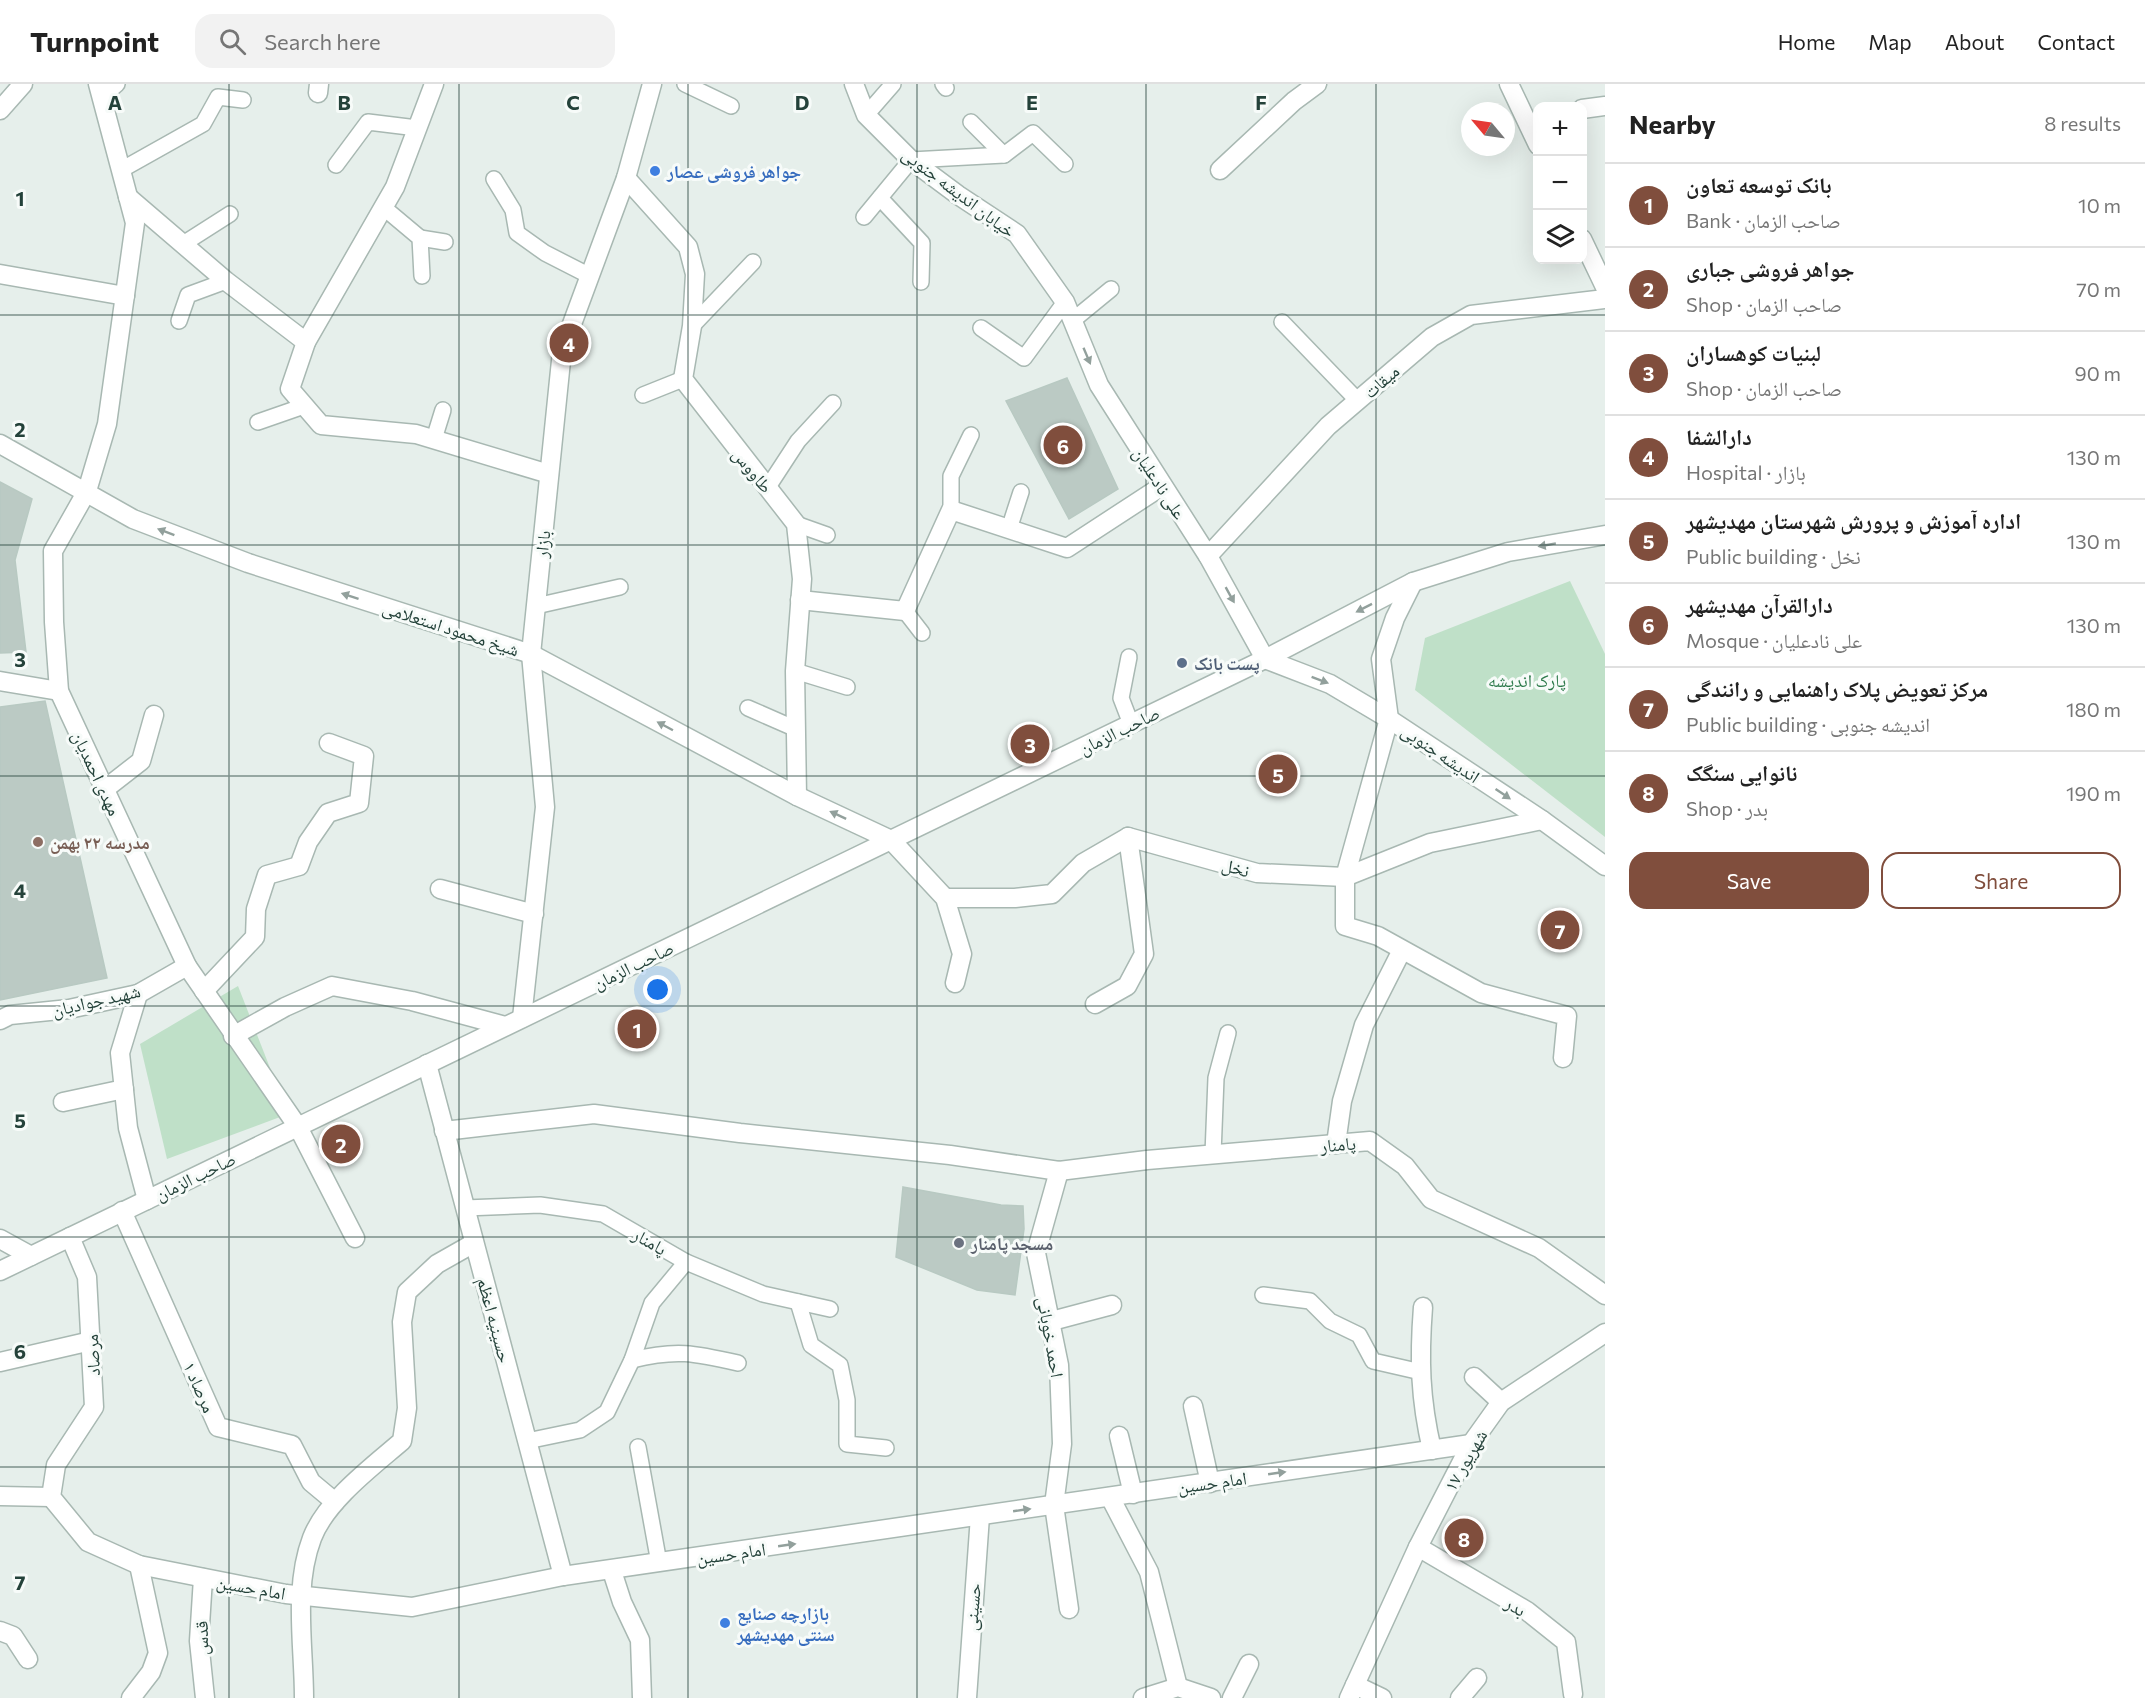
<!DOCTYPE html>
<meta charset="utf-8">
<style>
:root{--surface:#fff;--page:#f2f2f2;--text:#222;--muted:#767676;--line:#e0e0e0;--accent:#804e3d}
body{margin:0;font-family:Commissioner,"Noto Naskh Arabic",sans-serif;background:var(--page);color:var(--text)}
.controls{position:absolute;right:18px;top:18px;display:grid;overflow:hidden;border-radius:12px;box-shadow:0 6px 24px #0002}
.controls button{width:54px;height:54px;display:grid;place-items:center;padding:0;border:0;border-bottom:2px solid var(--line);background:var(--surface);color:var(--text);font:30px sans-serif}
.compass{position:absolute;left:1461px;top:18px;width:54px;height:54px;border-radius:50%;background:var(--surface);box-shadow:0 6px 24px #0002;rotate:299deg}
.you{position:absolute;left:658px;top:906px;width:21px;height:21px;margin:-15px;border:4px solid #fff;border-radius:50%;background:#1a73e8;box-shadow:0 0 0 9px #1a73e833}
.badge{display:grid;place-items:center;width:39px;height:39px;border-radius:50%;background:var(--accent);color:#fff;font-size:20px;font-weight:700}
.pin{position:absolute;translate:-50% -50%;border:3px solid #fff;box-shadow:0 2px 6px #0006}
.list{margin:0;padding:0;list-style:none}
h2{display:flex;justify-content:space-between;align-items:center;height:78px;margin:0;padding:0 24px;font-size:26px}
h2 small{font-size:20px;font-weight:400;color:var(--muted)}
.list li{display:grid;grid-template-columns:39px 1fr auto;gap:18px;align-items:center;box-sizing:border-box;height:84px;padding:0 24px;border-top:2px solid var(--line)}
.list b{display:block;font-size:22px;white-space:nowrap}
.list p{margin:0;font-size:20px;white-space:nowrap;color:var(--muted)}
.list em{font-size:20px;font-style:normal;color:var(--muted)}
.actions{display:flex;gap:12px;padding:18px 24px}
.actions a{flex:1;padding:14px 0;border:2px solid var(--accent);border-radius:18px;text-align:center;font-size:21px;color:var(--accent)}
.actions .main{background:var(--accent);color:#fff}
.icon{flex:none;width:33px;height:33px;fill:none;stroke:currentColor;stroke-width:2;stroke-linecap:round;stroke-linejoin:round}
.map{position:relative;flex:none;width:1605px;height:1614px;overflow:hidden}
header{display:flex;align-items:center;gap:36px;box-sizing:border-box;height:84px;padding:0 30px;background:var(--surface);border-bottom:2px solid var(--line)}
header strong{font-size:28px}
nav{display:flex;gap:33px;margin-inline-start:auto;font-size:21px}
.search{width:420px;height:54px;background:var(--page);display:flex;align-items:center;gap:15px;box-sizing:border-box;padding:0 21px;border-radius:18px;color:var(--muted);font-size:22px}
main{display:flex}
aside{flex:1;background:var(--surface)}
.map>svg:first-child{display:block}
.green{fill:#bfe0c8}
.building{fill:#bbcac4;stroke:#b8c9c2;stroke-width:1.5}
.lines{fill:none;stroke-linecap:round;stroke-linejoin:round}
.service-casing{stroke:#a8b8b2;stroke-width:18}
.minor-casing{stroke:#a8b8b2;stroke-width:21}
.tertiary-casing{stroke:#a8b8b2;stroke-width:21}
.service{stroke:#fff;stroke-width:15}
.minor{stroke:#fff;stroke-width:18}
.tertiary{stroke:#fff;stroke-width:18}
.oneway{fill:#92a09c}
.grid{fill:none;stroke:#24423a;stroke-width:1.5;stroke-opacity:0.55}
.shop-dot{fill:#3f7fe0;stroke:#f7fbf9;stroke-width:2}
.service-dot{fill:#5c6f8a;stroke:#f7fbf9;stroke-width:2}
.education-dot{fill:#8d6e63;stroke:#f7fbf9;stroke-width:2}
.worship-dot{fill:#6b7280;stroke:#f7fbf9;stroke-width:2}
.labels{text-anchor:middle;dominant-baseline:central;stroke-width:6;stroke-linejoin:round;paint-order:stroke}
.shop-label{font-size:18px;font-weight:bold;fill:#366cbe;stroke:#f7fbf9;text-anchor:start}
.street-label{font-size:18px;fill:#24423a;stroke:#f7fbf9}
.service-label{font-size:18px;font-weight:bold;fill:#4e5e75;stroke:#f7fbf9;text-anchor:start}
.park-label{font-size:18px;fill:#2d7a4b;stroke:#f7fbf9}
.education-label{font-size:18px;font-weight:bold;fill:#785e54;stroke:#f7fbf9;text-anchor:start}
.worship-label{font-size:18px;font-weight:bold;fill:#5b616d;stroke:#f7fbf9;text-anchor:start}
.grid-label{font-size:20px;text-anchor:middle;font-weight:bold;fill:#24423a;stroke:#f7fbf9;stroke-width:6;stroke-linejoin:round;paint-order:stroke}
</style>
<header>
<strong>Turnpoint</strong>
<div class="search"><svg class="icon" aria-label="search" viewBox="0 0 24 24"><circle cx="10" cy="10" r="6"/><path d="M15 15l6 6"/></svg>Search here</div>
<nav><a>Home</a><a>Map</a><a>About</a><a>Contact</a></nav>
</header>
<main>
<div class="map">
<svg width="1605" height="1614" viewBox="0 0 1605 1614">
<rect width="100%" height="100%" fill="#e6efeb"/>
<g class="green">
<path d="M1570,497L1605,570V753L1415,606L1425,554Z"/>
<path d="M238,902L288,1030L167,1075L140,960Z"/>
</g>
<g class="building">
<path d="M1067,294L1118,405L1069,435L1006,317Z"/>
<path d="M0,398L32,415L15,476L26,568L0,569Z"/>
<path d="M45,617L107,894L0,916V623Z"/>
<path d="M903,1103L1001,1121L1023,1122L1024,1145L1015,1211L977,1206L896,1173Z"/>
</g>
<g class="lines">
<defs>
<g id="service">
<path d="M685,0L731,22"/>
<path d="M943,0L946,4"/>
<path d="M102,13L117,0"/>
<path d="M866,31L893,0"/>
<path d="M971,38L1004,71"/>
<path d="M336,81L368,38L417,44"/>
<path d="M121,86L203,40L218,13L243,16"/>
<path d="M494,95L513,126L517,149L545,169L590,192"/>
<path d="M880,114L922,159L921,198"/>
<path d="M383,123L420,154L422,192"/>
<path d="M864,133L911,76L1004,71L1033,49L1065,80"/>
<path d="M420,154L445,158"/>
<path d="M183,160L230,130"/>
<path d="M179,237L188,211L226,197"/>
<path d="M1072,237L1111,205"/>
<path d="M1282,238L1358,317"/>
<path d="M692,242L753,178"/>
<path d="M981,244L1024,274L1065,218"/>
<path d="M643,311L683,295"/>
<path d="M258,338L304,322"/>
<path d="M434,355L443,326"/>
<path d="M768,403L798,357L833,319"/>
<path d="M951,426V392L971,351"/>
<path d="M796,440L827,451"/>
<path d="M1009,445L1021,408"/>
<path d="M536,522L620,503"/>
<path d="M905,527L922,549"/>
<path d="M1129,573L1121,614L1131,640"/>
<path d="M795,587L847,603"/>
<path d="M748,624L796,645"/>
<path d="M1213,1070L1216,994L1228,949"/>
<path d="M465,1124L540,1121L603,1130L686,1178L763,1210L830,1225"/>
<path d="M1263,1211L1310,1217L1330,1237L1359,1251L1373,1277L1421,1288"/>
<path d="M798,1218L811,1261L840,1281L847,1316V1360L886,1364"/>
<path d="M632,1276C676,1265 694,1269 738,1279"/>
<path d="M527,1357L580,1346L607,1328L632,1276L652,1219L686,1178"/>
<path d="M638,1363L659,1479"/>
</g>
<g id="minor">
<path d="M98,0L135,139L107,340L87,407L53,467L54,538L59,607L187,882L298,1043L355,1154"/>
<path d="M434,0L395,103L306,258L290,305L321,341L416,350L549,390"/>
<path d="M854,0L866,31L911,76L958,111L1017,150L1065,218L1099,301L1208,472L1265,575"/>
<path d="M318,9L319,0"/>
<path d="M1582,25L1605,22"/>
<path d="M0,26L23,0"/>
<path d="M1220,86L1294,17L1317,0"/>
<path d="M626,94L688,163L695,190L692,242L683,295L796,440L802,495L795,587L797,712"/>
<path d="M128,113L226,197L306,258"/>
<path d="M0,190L125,212"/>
<path d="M0,360L133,435L248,479L531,570L797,712L891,756L945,814L962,870L955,899"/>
<path d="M1208,472L1328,342L1432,253L1471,231L1605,215"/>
<path d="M800,516L905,527L951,426L1067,464L1162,402"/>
<path d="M0,597L59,607"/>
<path d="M1389,635L1345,793V842L1378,852L1481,909L1567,932L1563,974"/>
<path d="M105,705L141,677L154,631"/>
<path d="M440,805L534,830"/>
<path d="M945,814H1015L1052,810L1083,779L1128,753L1257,789L1345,793L1430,759L1542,736"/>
<path d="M204,907L255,853L256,825L267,791L299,782L308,758L328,729L359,719L364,672L329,659"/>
<path d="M138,910L120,969L128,1044L147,1116"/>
<path d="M1095,920L1127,902L1144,870L1128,753"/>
<path d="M522,934L545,723L531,570L562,267L626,94L652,0"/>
<path d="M0,936L10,931L69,925L138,910L187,882"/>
<path d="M233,952L285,923L332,902L412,917L505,942"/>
<path d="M427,980L563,1492"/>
<path d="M63,1018L124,1005"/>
<path d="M444,1047L594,1030L740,1049L950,1071L1059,1087L1147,1076L1370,1057L1405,1082L1431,1115L1539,1164L1605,1211"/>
<path d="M1336,1060L1342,1017L1364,941L1402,866"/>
<path d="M1059,1087L1036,1169L1059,1281L1062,1360L1054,1421L1069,1525"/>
<path d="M122,1127L218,1343L292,1361L311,1398L335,1418"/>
<path d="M70,1153L87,1193L94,1323L56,1381L51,1413L88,1458L139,1481L286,1510L412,1523L563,1492L1471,1360"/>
<path d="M0,1155L31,1172"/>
<path d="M1423,1223C1419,1275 1420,1315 1432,1366"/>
<path d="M1048,1238L1112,1221"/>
<path d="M0,1278L91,1257"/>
<path d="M1474,1293L1501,1318"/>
<path d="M1193,1322L1210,1399"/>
<path d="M1119,1352L1133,1410"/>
<path d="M0,1412L51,1413"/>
<path d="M1110,1413L1149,1488L1178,1603"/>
<path d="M1418,1463L1527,1527L1566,1558L1573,1610"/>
<path d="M612,1487L622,1518L640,1556L642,1614"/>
<path d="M203,1494L199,1557L205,1614"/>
<path d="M0,1547L13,1552L28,1575"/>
<path d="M1355,1601L1382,1614"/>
<path d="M131,1614L151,1588L158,1569L139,1481"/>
<path d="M304,1614C304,1562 293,1504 312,1454C326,1417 373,1382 402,1357L407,1324L402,1238L407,1208L437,1180L474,1159"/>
<path d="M967,1614L980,1432"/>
<path d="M1143,1614L1178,1603L1211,1614"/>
<path d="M1232,1614L1249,1580"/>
<path d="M1460,1614L1477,1594"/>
</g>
<g id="tertiary">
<path d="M1509,0L1538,61"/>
<path d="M1582,155L1605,203"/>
<path d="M1265,575L1330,600L1389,635L1542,736L1605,782"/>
<path d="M1389,635L1381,575L1395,534L1413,498"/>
<path d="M0,1187L1265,575L1413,498L1508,468L1605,451"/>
<path d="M1349,1614L1418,1463L1471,1360L1501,1318L1605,1249"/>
</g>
</defs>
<use href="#service" class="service-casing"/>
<use href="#minor" class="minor-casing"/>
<use href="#tertiary" class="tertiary-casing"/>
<use href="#service" class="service"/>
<use href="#minor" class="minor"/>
<use href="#tertiary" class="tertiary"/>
</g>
<defs><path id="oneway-solid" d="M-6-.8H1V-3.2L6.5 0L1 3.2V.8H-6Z" transform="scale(1.5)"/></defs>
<g class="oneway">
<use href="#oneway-solid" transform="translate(1087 272) rotate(67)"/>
<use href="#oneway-solid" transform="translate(166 448) rotate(-159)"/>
<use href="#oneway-solid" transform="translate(1547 461) rotate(170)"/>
<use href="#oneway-solid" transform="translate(1230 511) rotate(61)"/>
<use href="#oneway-solid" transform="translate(350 512) rotate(-162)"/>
<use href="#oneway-solid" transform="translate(1364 524) rotate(153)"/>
<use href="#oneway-solid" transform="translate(1320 596) rotate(21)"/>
<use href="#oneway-solid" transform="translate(665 642) rotate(-152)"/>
<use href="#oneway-solid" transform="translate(1503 710) rotate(34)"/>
<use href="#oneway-solid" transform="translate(838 731) rotate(-155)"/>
<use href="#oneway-solid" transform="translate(1277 1389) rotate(-8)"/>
<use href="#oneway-solid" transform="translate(1022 1426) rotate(-8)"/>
<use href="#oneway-solid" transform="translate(787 1461) rotate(-8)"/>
</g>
<path class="grid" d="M229,0V1614M459,0V1614M688,0V1614M917,0V1614M1146,0V1614M1376,0V1614M0,231H1605M0,461H1605M0,692H1605M0,922H1605M0,1153H1605M0,1383H1605"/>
<g class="shop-dot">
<circle cx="655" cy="87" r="6"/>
<circle cx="725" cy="1539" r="6"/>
</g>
<circle class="service-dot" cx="1182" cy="579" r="6"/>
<circle class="education-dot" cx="38" cy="758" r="6"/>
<circle class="worship-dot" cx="959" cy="1159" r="6"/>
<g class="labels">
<g class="shop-label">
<text x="667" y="87">جواهر فروشی عصار</text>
<text x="737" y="1529">بازارچه صنایع<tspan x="737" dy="21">سنتی مهدیشهر</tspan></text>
</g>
<g class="street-label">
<text transform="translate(959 108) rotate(37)">خیابان اندیشه جنوبی</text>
<text transform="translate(1381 297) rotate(-41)">میقات</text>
<text transform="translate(753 386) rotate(51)">طاووس</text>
<text transform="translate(1160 399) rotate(57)">علی نادعلیان</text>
<text transform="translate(542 460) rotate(-84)">بازار</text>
<text transform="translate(451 544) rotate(18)">شیخ محمود استعلامی</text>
<text transform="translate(1119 646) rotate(-26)">صاحب الزمان</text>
<text transform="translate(1441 669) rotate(34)">اندیشه جنوبی</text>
<text transform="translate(97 689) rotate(65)">مهدی احمدیان</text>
<text transform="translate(1236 783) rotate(16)">نخل</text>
<text transform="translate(633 881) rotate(-26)">صاحب الزمان</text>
<text transform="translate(96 916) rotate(-13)">شهید جوادیان</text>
<text transform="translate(1338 1060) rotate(-5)">پامنار</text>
<text transform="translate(195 1092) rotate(-26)">صاحب الزمان</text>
<text transform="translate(650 1157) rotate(30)">پامنار</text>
<text transform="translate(495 1236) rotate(75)">حسینیه اعظم</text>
<text transform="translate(1051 1253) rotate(80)">احمد خوبانی</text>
<text transform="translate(92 1271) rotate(-93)">مرصاد</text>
<text transform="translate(200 1303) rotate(66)">مرصاد ۱</text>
<text transform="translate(1465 1376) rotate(-60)">۱۷ شهریور</text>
<text transform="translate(1212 1398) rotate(-8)">امام حسین</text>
<text transform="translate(731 1469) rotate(-8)">امام حسین</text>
<text transform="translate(251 1503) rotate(10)">امام حسین</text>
<text transform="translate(1516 1522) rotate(32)">بدر</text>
<text transform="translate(972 1523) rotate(-85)">حسینی</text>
<text transform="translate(201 1554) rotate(-91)">قدس</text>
</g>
<g class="service-label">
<text x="1194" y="579">پست بانک</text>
</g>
<g class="park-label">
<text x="1527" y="596">پارک اندیشه</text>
</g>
<g class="education-label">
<text x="50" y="758">مدرسه ۲۲ بهمن</text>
</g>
<g class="worship-label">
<text x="971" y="1159">مسجد پامنار</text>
</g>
</g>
<g class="grid-label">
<text x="115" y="26">A</text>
<text x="344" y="26">B</text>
<text x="573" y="26">C</text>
<text x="802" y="26">D</text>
<text x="1032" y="26">E</text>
<text x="1261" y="26">F</text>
<text x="20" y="122">1</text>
<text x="20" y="353">2</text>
<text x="20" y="583">3</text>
<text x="20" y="814">4</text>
<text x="20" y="1044">5</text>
<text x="20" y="1275">6</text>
<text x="20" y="1506">7</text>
</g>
</svg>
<div class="controls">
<button>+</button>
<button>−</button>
<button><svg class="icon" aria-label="layers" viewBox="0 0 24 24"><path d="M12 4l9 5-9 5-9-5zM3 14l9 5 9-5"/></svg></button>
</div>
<svg class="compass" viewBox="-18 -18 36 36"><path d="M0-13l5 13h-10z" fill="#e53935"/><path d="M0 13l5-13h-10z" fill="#767676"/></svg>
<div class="you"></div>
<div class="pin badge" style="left:637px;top:945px">1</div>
<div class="pin badge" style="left:341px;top:1060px">2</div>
<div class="pin badge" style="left:1030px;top:660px">3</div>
<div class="pin badge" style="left:569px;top:259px">4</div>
<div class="pin badge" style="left:1278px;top:690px">5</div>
<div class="pin badge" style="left:1063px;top:361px">6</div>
<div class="pin badge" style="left:1560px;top:846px">7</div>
<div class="pin badge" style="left:1464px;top:1454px">8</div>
</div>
<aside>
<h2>Nearby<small>8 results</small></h2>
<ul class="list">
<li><span class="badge">1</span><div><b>بانک توسعه تعاون</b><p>Bank · صاحب الزمان</p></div><em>10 m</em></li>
<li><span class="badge">2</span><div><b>جواهر فروشی جباری</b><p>Shop · صاحب الزمان</p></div><em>70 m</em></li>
<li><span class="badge">3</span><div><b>لبنیات کوهساران</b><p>Shop · صاحب الزمان</p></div><em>90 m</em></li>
<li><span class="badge">4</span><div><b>دارالشفا</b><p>Hospital · بازار</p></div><em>130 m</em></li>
<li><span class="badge">5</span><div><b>اداره آموزش و پرورش شهرستان مهدیشهر</b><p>Public building · نخل</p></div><em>130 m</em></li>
<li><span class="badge">6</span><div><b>دارالقرآن مهدیشهر</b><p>Mosque · علی نادعلیان</p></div><em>130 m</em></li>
<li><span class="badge">7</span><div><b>مرکز تعویض پلاک راهنمایی و رانندگی</b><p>Public building · اندیشه جنوبی</p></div><em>180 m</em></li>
<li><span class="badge">8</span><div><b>نانوایی سنگک</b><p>Shop · بدر</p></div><em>190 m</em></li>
</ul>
<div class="actions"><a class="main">Save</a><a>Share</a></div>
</aside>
</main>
